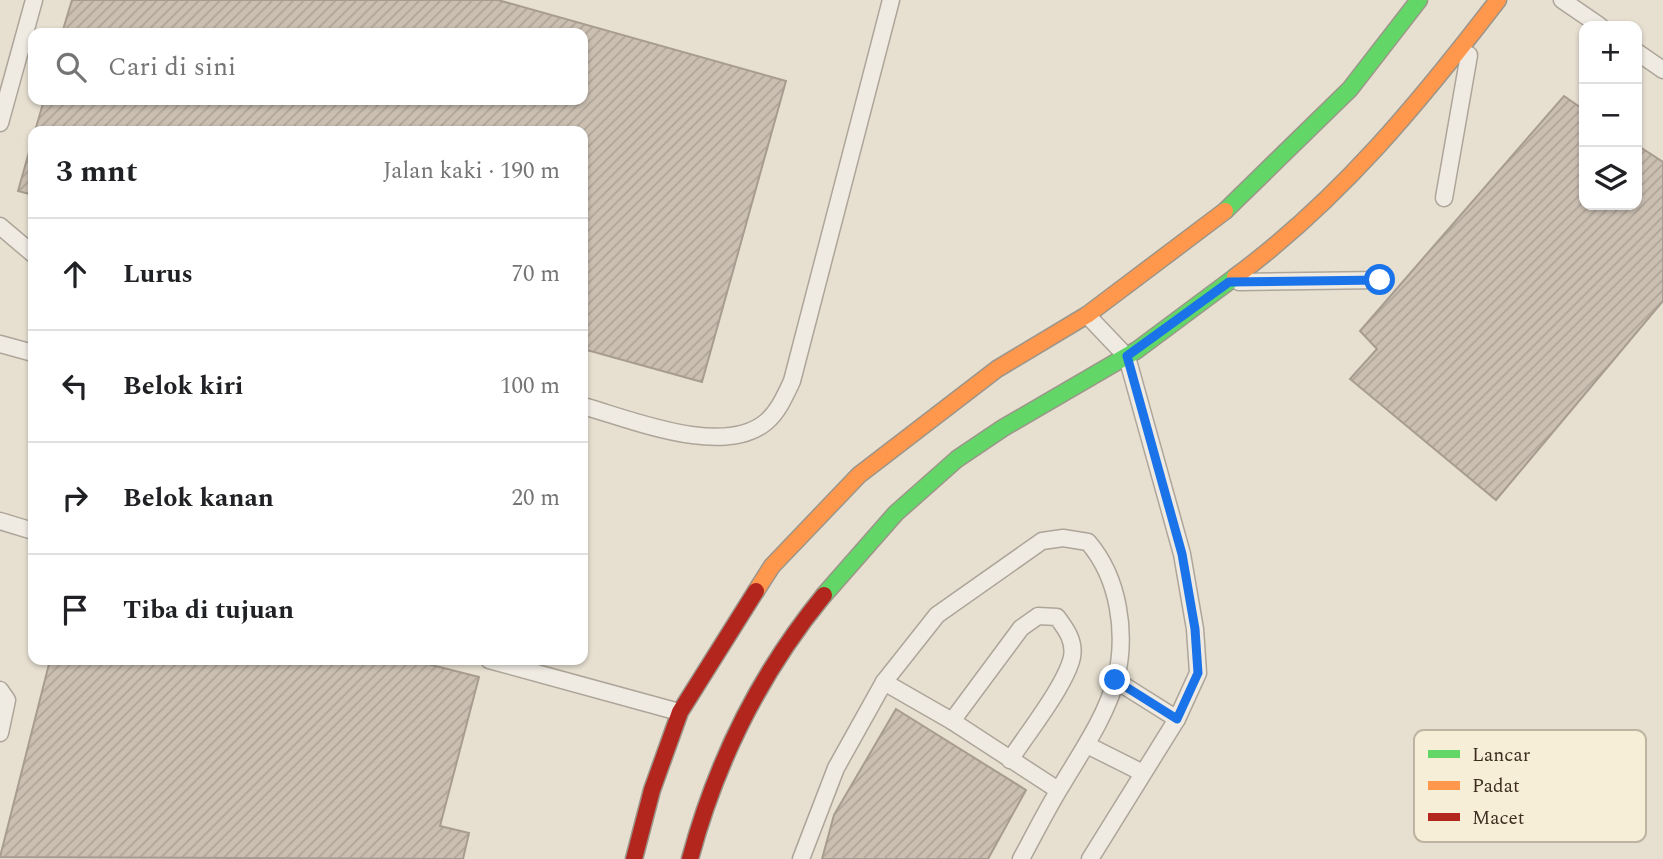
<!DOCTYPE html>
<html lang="id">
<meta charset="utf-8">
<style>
:root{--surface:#fff;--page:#f2f2f2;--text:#202124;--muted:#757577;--line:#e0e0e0}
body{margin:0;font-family:Spectral,serif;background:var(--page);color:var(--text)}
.controls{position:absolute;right:21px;top:21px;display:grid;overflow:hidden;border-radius:14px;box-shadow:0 2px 5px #0004}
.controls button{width:63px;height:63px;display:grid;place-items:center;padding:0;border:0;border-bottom:2px solid var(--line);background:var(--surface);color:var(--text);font:35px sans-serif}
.stop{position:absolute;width:21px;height:21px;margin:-16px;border:5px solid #1a73e8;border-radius:50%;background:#fff}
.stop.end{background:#1a73e8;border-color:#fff;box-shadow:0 2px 7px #0008}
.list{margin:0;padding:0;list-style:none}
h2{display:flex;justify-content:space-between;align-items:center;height:91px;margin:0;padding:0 28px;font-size:30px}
h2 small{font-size:23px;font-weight:400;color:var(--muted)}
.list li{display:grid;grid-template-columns:46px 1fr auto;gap:21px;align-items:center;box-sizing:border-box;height:112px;padding:0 28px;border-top:2px solid var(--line)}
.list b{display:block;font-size:26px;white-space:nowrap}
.list em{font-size:23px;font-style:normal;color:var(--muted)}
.icon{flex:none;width:38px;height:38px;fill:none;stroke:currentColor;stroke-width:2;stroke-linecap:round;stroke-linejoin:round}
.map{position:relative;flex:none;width:1663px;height:859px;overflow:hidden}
.search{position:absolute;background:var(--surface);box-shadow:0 2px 5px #0004;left:28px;top:28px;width:560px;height:77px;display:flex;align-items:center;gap:18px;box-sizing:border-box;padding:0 24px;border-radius:14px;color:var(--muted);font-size:26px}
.panel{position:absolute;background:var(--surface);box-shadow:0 2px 5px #0004;left:28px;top:126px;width:560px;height:539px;border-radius:14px}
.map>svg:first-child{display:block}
.building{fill:url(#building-hatch);stroke:#a89c90;stroke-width:2}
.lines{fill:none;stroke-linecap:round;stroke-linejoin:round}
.lane-casing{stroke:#ada599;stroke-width:19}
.fast-casing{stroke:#9c958a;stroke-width:19}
.slow-casing{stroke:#9c958a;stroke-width:19}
.jam-casing{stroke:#9c958a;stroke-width:19}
.lane{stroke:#efebe3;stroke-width:16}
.fast{stroke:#63d668;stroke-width:16}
.slow{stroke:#ff974d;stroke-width:16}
.jam{stroke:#b3261e;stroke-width:16}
.route{stroke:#1a73e8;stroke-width:9}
.key{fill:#f7eed8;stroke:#bfb4a1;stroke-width:2}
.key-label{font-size:19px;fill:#3d2e20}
</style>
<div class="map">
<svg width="1663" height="859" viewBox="0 0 1663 859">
<defs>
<pattern id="building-hatch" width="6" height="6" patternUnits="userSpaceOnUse" patternTransform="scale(1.75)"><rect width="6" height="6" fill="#cbbfb2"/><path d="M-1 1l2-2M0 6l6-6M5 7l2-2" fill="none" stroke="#afa499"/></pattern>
</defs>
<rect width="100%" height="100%" fill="#e7e0d1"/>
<g class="building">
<path d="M72,0H498L786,81L702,382L583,349V131H35L44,100H583V33H62Z"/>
<path d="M1564,96L1584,110V205H1637V145L1663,162V301L1496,500L1350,379L1377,349L1360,331Z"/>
<path d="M33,138V195L18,191Z"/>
<path d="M50,660H412L479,677L440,826L469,833L463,859L0,857Z"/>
<path d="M896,709L1026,790L988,859H822L834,815Z"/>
</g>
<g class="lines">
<defs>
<g id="lane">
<path d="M1562,0L1600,26"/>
<path d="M1637,52L1663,70"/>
<path d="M0,123L34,0"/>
<path d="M1444,198L1469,55"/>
<path d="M0,226L33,254"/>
<path d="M1239,282L1380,280"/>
<path d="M1087,315L1127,357L1182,554L1195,629L1198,673L1177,719L1090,859"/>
<path d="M0,344L33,353"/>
<path d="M583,406C630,419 723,458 766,422C778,412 785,396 792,381L891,0"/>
<path d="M0,521L33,531"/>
<path d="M489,660L679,712"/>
<path d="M1115,680L1177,719"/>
<path d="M884,682L952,721L1058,790"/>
<path d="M0,690L7,700L0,733"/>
<path d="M952,721L1021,628L1038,616L1057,617C1066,629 1075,641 1072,657C1066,685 1026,735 1010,760"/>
<path d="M1087,745L1141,772"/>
<path d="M801,859L836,768L884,682L937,615L1042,541L1063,538L1088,542C1119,578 1127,633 1116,679C1106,717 1080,754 1060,788C1046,811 1034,835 1021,859"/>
</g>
<g id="fast">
<path d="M1225,211L1350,89L1419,0"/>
<path d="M824,595L896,513L957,459L1003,428L1137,350L1235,277"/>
</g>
<g id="slow">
<path d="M1235,277C1340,199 1419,103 1498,0"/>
<path d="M756,591L772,566L859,475L997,369L1087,315L1225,211"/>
</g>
<g id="jam">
<path d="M634,859L652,790L680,712L756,591"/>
<path d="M690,859C716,762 761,672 824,595"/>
</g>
</defs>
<use href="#lane" class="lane-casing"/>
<use href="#fast" class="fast-casing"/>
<use href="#slow" class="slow-casing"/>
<use href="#jam" class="jam-casing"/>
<use href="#lane" class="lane"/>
<use href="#fast" class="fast"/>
<use href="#slow" class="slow"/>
<use href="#jam" class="jam"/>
</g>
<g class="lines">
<path class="route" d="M1115,680L1177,719L1198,673L1195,629L1182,554L1127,356L1229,282L1380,280"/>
</g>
<rect x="1414" y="730" width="232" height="112" rx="10" class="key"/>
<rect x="1428" y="750" width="32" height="8" fill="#63d668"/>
<rect x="1428" y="781" width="32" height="9" fill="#ff974d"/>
<rect x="1428" y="813" width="32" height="8" fill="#b3261e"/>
<g class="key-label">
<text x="1472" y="761">Lancar</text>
<text x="1472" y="792">Padat</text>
<text x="1472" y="824">Macet</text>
</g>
</svg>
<div class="controls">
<button>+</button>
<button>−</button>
<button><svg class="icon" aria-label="layers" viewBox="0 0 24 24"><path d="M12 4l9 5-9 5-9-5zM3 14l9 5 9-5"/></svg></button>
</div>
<div class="stop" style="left:1380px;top:280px"></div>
<div class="stop end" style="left:1115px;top:680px"></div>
<div class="search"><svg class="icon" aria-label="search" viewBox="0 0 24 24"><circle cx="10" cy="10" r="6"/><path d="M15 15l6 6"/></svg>Cari di sini</div>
<section class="panel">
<h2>3 mnt<small>Jalan kaki · 190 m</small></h2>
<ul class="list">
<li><svg class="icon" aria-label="ahead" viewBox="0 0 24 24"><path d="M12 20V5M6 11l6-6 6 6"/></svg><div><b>Lurus</b></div><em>70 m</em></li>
<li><svg class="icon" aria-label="left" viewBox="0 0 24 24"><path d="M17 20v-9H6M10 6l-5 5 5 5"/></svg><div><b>Belok kiri</b></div><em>100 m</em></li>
<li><svg class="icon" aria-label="right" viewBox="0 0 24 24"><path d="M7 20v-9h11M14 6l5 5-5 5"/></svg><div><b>Belok kanan</b></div><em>20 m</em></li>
<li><svg class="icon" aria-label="arrive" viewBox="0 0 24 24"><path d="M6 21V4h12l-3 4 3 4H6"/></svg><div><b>Tiba di tujuan</b></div></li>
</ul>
</section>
</div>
